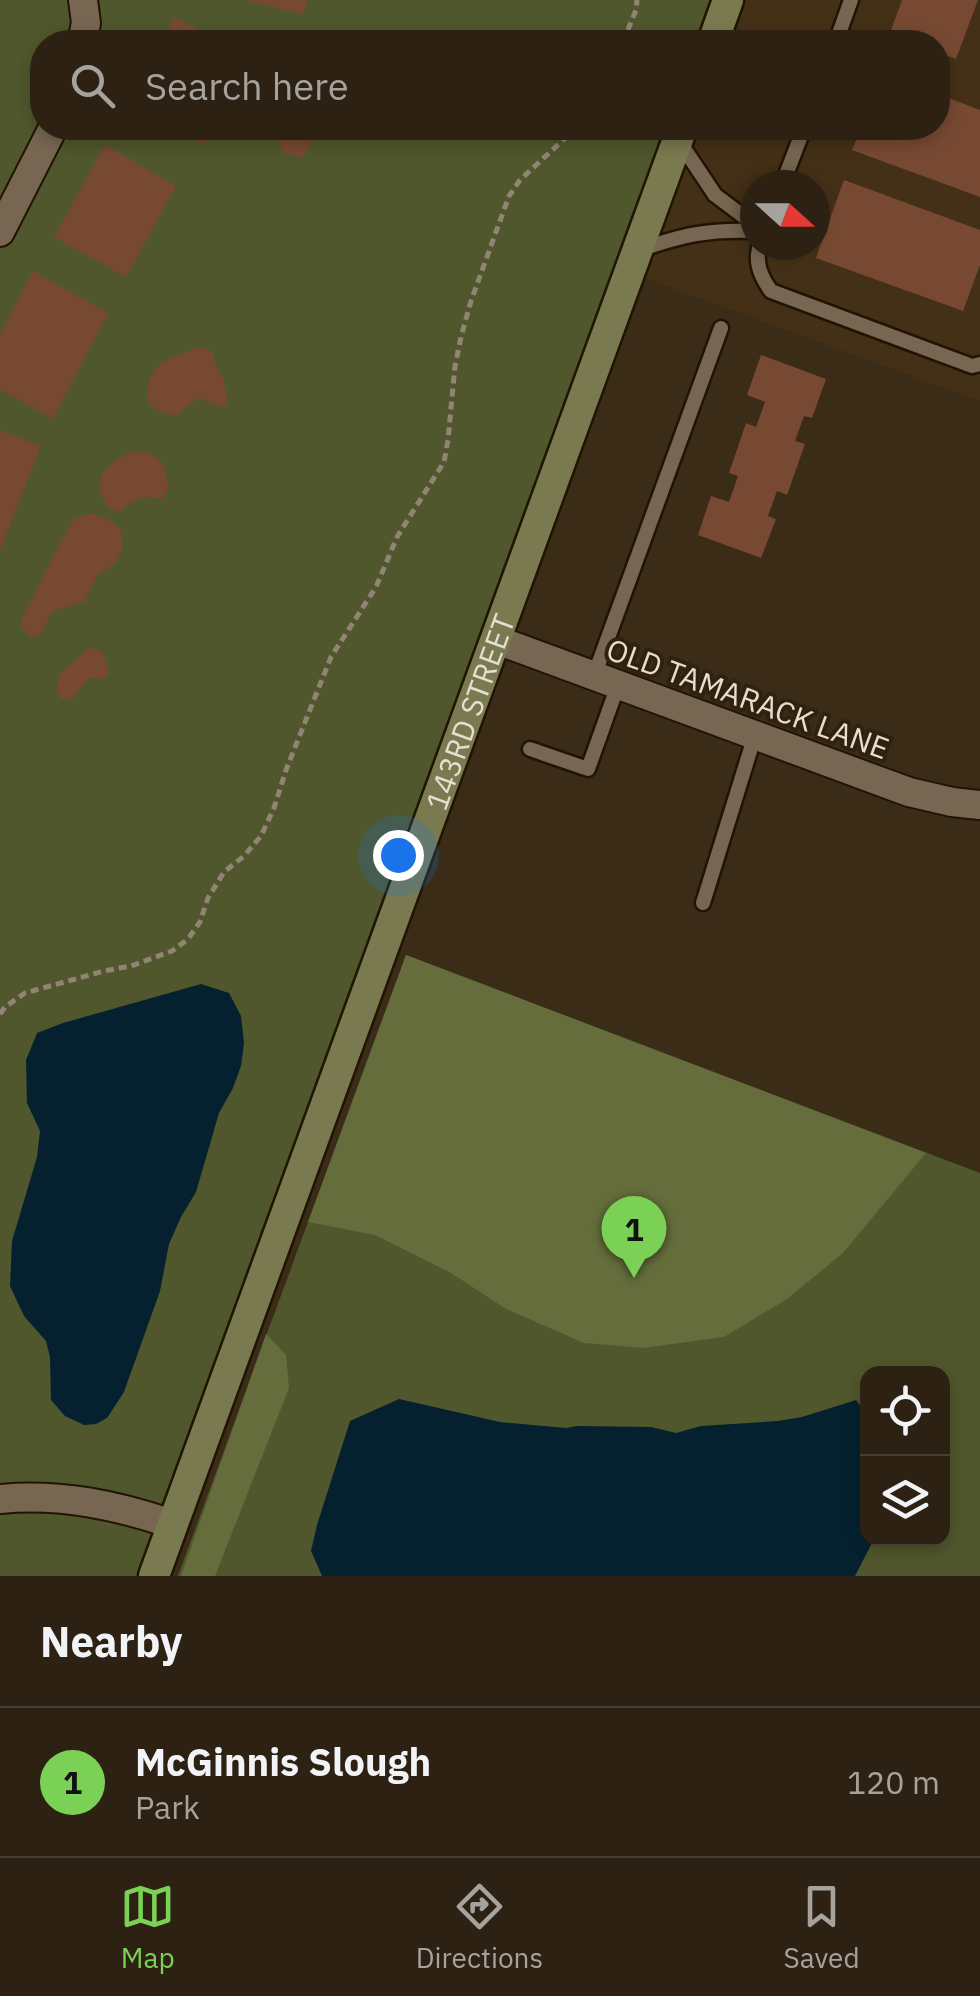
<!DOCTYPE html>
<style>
:root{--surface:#2c2112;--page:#34291b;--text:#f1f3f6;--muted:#a6a39f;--line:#483e32;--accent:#7bd155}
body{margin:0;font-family:"IBM Plex Sans",sans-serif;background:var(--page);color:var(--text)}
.controls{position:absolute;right:30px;bottom:30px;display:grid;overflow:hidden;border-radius:20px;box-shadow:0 5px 15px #0003}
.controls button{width:90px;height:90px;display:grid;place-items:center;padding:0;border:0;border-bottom:2px solid var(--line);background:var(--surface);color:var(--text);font:50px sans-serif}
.compass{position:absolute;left:740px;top:170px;width:90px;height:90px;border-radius:50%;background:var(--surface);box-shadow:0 5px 15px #0003;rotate:111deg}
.you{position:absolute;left:398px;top:855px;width:35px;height:35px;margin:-25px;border:8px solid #fff;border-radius:50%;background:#1a73e8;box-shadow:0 0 0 15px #1a73e833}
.badge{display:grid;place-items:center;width:65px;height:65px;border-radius:50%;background:var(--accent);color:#111;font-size:32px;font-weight:700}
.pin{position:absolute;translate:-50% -82px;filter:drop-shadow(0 2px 5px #0008)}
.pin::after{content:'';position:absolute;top:52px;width:35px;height:30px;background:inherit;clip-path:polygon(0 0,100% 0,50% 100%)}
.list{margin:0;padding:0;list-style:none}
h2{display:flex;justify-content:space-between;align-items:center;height:130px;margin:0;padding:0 40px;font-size:42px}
h2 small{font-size:32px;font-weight:400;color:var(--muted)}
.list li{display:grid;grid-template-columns:65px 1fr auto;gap:30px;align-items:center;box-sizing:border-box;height:150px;padding:0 40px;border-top:2px solid var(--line)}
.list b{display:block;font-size:38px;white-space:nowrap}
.list p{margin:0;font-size:32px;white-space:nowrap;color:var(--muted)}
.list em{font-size:32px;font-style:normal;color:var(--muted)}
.icon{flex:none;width:55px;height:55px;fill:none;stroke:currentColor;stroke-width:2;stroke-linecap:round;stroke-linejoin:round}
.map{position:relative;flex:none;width:980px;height:1576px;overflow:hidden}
.search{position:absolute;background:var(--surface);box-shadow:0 5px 15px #0003;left:30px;right:30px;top:30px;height:110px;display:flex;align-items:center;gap:25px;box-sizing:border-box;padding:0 35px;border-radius:40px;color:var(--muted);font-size:38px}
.sheet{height:280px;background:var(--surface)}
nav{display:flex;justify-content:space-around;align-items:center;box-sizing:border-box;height:140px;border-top:2px solid var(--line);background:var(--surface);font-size:28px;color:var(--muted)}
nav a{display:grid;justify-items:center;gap:5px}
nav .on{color:var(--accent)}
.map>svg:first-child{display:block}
.built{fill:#443016;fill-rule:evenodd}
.green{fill:#50572c;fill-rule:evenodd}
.forest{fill:#646d3b}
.water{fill:#05212f}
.building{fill:#774932}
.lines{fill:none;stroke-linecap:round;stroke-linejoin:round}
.lane-casing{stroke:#211402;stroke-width:19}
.street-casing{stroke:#211402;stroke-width:32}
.secondary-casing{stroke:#211402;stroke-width:35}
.path{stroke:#918474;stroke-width:5;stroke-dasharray:8 5;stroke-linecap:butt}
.lane{stroke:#776651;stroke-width:14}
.street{stroke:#776651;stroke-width:28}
.secondary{stroke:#797a4f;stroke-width:30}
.labels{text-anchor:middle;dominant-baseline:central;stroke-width:8;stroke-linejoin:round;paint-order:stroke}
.street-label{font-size:30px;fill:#e7ddd1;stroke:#30220e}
</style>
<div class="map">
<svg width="980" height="1576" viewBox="0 0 980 1576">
<rect width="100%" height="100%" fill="#3b2c18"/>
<path class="built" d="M741,0H980V401L642,277L696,128H938V42H726ZM755,185H815V245H755Z"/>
<g class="green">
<path d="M0,0H718L702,42H42V128H671L139,1576H0Z"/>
<path d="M406,955L980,1173V1576H178ZM868,1374H942V1538H868Z"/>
</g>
<g class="forest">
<path d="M406,955L926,1153L843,1253L787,1299L724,1337L643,1348L584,1343L506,1309L451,1273L375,1235L308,1222Z"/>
<path d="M266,1334L286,1355L289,1388L215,1576H181Z"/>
</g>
<g class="water">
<path d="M201,984L229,993L241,1016L244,1043L241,1066L233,1088L219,1113L196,1192L181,1217L169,1244L160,1291L124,1392L107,1418L96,1424L84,1425L65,1416L51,1400L50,1357L46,1341L24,1316L10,1286L12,1241L37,1157L40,1131L27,1103L26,1060L37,1033L63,1023Z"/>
<path d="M399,1399L500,1422L566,1428L577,1426L651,1427L676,1433L701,1426L778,1421L802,1417L856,1400L867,1415L868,1538L874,1539L855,1576H322L311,1551L317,1525L350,1421Z"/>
</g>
<g class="building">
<path d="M245,0H307L304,14Z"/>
<path d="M902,0H978L956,59L938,52V42H908L889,36Z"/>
<path d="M175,17L222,42H161Z"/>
<path d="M938,94L980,110V197L852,150L861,128H938Z"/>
<path d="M169,128H213L204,145Z"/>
<path d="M281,128H313L310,147L301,158L282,152L279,141Z"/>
<path d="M105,145L176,186L126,277L54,237Z"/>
<path d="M844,180L980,230V265L963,311L816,258Z"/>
<path d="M33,271L108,313L53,419L0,389V334Z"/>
<path d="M195,348H205L213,352L215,364L223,378L227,396L226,404L219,407L199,397L176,416L160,412L150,405L147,398L148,384L153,371L162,362Z"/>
<path d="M761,355L826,379L812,418L804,416L795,441L805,444L787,495L777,491L768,516L776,519L761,558L698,535L711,496L729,502L738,476L729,473L746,423L756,427L765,402L747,395Z"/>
<path d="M0,430L41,446L0,550Z"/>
<path d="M137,452L150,453L163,463L169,488L162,499L142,496L119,512L108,507L104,501L100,490L101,476L110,465L123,455Z"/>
<path d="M91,513L110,520L121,530L122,548L118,559L108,569L98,574L84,602L52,611L40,635L38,637L28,635L21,626L23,618L59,545L75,518Z"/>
<path d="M90,647L102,652L108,666V674L103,679L89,678L73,698L68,700L61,699L56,690L60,674Z"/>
</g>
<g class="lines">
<defs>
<g id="lane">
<path d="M836,42L851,0"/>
<path d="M679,141L715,195L755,225"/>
<path d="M782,185L804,128"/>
<path d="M760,245C754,262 761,277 771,291L972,366L980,364"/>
<path d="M639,250C683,235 708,229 755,231"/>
<path d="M594,676L721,328"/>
<path d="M530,749L588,769L618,685"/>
<path d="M703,903L755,735"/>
</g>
<g id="street">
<path d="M82,42L86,23L83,0"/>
<path d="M0,232L53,128"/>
<path d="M497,640L909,792L952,802L980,805"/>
<path d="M0,1499C59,1493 116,1505 172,1524"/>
</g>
<g id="secondary">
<path d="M713,42L728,0"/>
<path id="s1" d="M154,1576L682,128"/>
</g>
</defs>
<use href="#lane" class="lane-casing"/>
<use href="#street" class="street-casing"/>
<use href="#secondary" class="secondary-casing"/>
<g class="path">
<path d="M623,42L636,10L637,0"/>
<path d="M0,1014L5,1007L25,993L104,971L131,966L172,951L188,939L200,922L208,898L224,872L244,856L261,836L274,808L286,770L331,657L376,587L397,537L444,462L448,440L455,366L461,337L471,301L509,196L520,180L576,128"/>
</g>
<use href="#lane" class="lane"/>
<use href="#street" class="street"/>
<use href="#secondary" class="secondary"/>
</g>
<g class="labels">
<g class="street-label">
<text transform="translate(748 698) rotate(20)">OLD TAMARACK LANE</text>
<text stroke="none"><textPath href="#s1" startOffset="920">143RD STREET</textPath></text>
</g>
</g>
</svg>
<div class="controls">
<button><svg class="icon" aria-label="locate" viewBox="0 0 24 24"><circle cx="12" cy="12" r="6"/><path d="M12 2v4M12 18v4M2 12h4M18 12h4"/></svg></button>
<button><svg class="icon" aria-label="layers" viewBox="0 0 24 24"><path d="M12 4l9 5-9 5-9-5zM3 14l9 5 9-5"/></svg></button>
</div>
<svg class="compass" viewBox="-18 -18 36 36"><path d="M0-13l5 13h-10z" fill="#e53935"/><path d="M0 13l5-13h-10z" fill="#a6a39f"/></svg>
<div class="you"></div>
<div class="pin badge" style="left:634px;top:1278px">1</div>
<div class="search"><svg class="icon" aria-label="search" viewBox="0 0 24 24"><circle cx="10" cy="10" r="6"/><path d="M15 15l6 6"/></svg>Search here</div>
</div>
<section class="sheet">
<h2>Nearby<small></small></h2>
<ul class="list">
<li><span class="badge">1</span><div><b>McGinnis Slough</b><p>Park</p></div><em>120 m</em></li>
</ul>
</section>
<nav>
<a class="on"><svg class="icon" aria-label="map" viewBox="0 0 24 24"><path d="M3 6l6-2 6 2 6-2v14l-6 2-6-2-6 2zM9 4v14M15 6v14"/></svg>Map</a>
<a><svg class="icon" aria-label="directions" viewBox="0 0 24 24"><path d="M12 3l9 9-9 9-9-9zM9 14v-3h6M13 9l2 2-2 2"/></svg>Directions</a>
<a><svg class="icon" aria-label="saved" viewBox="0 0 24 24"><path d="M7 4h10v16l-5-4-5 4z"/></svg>Saved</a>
</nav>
